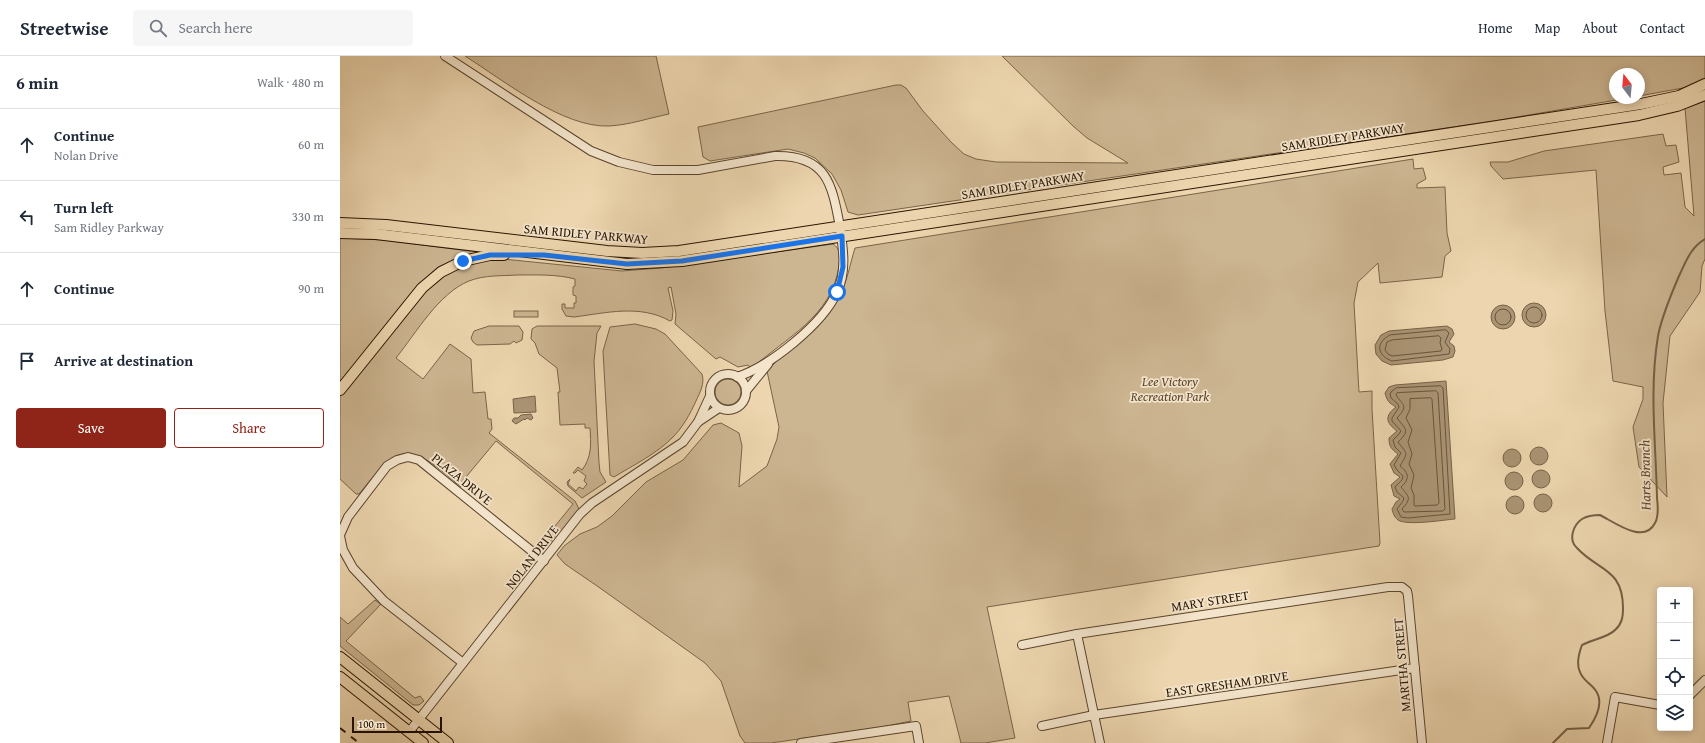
<!DOCTYPE html>
<meta charset="utf-8">
<style>
:root{--surface:#fff;--page:#f6f6f7;--text:#1f2937;--muted:#747a83;--line:#e0e1e3;--accent:#8f2418}
body{margin:0;font-family:"Gentium Book Plus",serif;background:var(--page);color:var(--text)}
.controls{position:absolute;right:12px;bottom:12px;display:grid;overflow:hidden;border-radius:4px;box-shadow:0 2px 10px #0003}
.controls button{width:36px;height:36px;display:grid;place-items:center;padding:0;border:0;border-bottom:1px solid var(--line);background:var(--surface);color:var(--text);font:20px sans-serif}
.compass{position:absolute;left:1269px;top:12px;width:36px;height:36px;border-radius:50%;background:var(--surface);box-shadow:0 2px 10px #0003;rotate:344deg}
.scale{position:absolute;left:12px;bottom:10px;width:90px;box-sizing:border-box;padding-left:4px;border:2px solid #281401;border-top:0;font-size:11px;line-height:14px;white-space:nowrap;color:#281401;-webkit-text-stroke:3px #f3e4cb;paint-order:stroke}
.stop{position:absolute;width:12px;height:12px;margin:-9px;border:3px solid #1a73e8;border-radius:50%;background:#fff}
.stop.end{background:#1a73e8;border-color:#fff;box-shadow:0 1px 4px #0008}
.list{margin:0;padding:0;list-style:none}
h2{display:flex;justify-content:space-between;align-items:center;height:52px;margin:0;padding:0 16px;font-size:17px}
h2 small{font-size:13px;font-weight:400;color:var(--muted)}
.list li{display:grid;grid-template-columns:26px 1fr auto;gap:12px;align-items:center;box-sizing:border-box;height:72px;padding:0 16px;border-top:1px solid var(--line)}
.list b{display:block;font-size:15px;white-space:nowrap}
.list p{margin:0;font-size:13px;white-space:nowrap;color:var(--muted)}
.list em{font-size:13px;font-style:normal;color:var(--muted)}
.actions{display:flex;gap:8px;padding:12px 16px}
.actions a{flex:1;padding:9px 0;border:1px solid var(--accent);border-radius:4px;text-align:center;font-size:14px;color:var(--accent)}
.actions .main{background:var(--accent);color:#fff}
.icon{flex:none;width:22px;height:22px;fill:none;stroke:currentColor;stroke-width:2;stroke-linecap:round;stroke-linejoin:round}
.map{position:relative;flex:none;width:1365px;height:687px;overflow:hidden}
header{display:flex;align-items:center;gap:24px;box-sizing:border-box;height:56px;padding:0 20px;background:var(--surface);border-bottom:1px solid var(--line)}
header strong{font-size:19px}
nav{display:flex;gap:22px;margin-inline-start:auto;font-size:14px}
.search{width:280px;height:36px;background:var(--page);display:flex;align-items:center;gap:10px;box-sizing:border-box;padding:0 14px;border-radius:4px;color:var(--muted);font-size:15px}
main{display:flex}
aside{flex:1;background:var(--surface)}
.map>svg:first-child{display:block}
.green{fill:#ccb591;stroke:#7a6449}
.water{fill:#aa9474;stroke:#766146}
.lines{fill:none;stroke-linecap:round;stroke-linejoin:round}
.shore{stroke:#69543a;stroke-width:1}
.stream{stroke:#766146;stroke-width:2}
.minor-casing{stroke:#59442c;stroke-width:10}
.major-casing{stroke:#281401;stroke-width:12}
.minor{stroke:#f3e4cb;stroke-width:8}
.major{stroke:#edd6af;stroke-width:10}
.rail{stroke:#281401;stroke-width:2;stroke-dasharray:7 7;stroke-linecap:butt}
.route{stroke:#1a73e8;stroke-width:5}
.labels{text-anchor:middle;dominant-baseline:central;stroke-width:3.5;stroke-linejoin:round;paint-order:stroke}
.street-label{font-size:13px;fill:#281401;stroke:#f3e4cb}
.park-label{font-size:13px;font-style:italic;fill:#59442c;stroke:#f3e4cb}
.water-label{font-size:14px;font-style:italic;fill:#5c472f;stroke:#f3e4cb}
</style>
<header>
<strong>Streetwise</strong>
<div class="search"><svg class="icon" aria-label="search" viewBox="0 0 24 24"><circle cx="10" cy="10" r="6"/><path d="M15 15l6 6"/></svg>Search here</div>
<nav><a>Home</a><a>Map</a><a>About</a><a>Contact</a></nav>
</header>
<main>
<aside>
<h2>6 min<small>Walk · 480 m</small></h2>
<ul class="list">
<li><svg class="icon" aria-label="ahead" viewBox="0 0 24 24"><path d="M12 20V5M6 11l6-6 6 6"/></svg><div><b>Continue</b><p>Nolan Drive</p></div><em>60 m</em></li>
<li><svg class="icon" aria-label="left" viewBox="0 0 24 24"><path d="M17 20v-9H6M10 6l-5 5 5 5"/></svg><div><b>Turn left</b><p>Sam Ridley Parkway</p></div><em>330 m</em></li>
<li><svg class="icon" aria-label="ahead" viewBox="0 0 24 24"><path d="M12 20V5M6 11l6-6 6 6"/></svg><div><b>Continue</b></div><em>90 m</em></li>
<li><svg class="icon" aria-label="arrive" viewBox="0 0 24 24"><path d="M6 21V4h12l-3 4 3 4H6"/></svg><div><b>Arrive at destination</b></div></li>
</ul>
<div class="actions"><a class="main">Save</a><a>Share</a></div>
</aside>
<div class="map">
<svg width="1365" height="687" viewBox="0 0 1365 687">
<rect width="100%" height="100%" fill="#edd6af"/>
<filter id="stains"><feTurbulence type="fractalNoise" baseFrequency=".005" numOctaves="4"/><feColorMatrix values="0 0 0 0 .2 0 0 0 0 .09 0 0 0 0 .02 0 0 0 .5 -.17"/></filter>
<radialGradient id="worn" r=".72"><stop offset=".6" stop-color="#630" stop-opacity="0"/><stop offset="1" stop-color="#630" stop-opacity=".3"/></radialGradient>
<g class="green">
<path d="M125,0H316L329,58C309,62 289,69 269,70C223,72 163,24 125,0Z"/>
<path d="M662,0H1365V203L1362,210L1360,236L1330,280L1323,347L1327,441L1299,411L1293,371L1303,343V331L1273,325L1265,255L1256,114L1163,123L1151,110L1150,106H1168L1204,95L1323,78L1326,90L1336,89L1339,106L1323,111L1324,119L1341,117L1345,151L1354,160L1345,52L1348,51L1349,30L1343,32L1299,40V18H1275V42H1288L1154,65L518,159L508,156L501,134L492,118L475,102L464,97L448,93L370,105L363,101L358,71L556,29H561L566,32L583,55L611,86L624,98L636,103L656,106L788,107L747,82L733,70Z"/>
<path d="M1073,103L1074,113L1083,112L1086,123L1077,128V132L1105,131L1107,177L1111,195L1105,200L1102,221L1040,227L1038,207L1018,226L1014,247L1019,336L1032,335V353L1040,487L1039,490L647,551L675,682L645,687H621L609,640L568,646L571,665L542,671L431,687H405L400,680L381,625L365,607L260,532L225,508L217,499L224,490L240,478L257,471L272,460L306,426L343,404L373,369L381,367L399,377L402,390L399,431L427,410L437,383L439,371L427,315C451,289 484,270 501,237C508,222 510,208 515,192Z"/>
<path d="M0,182L44,184L138,196L120,201L98,211L80,228L0,327Z"/>
<path d="M493,188C501,193 500,202 499,210C491,262 446,281 411,313L408,309L398,311L380,301L376,303L335,268L336,258L331,231L328,232L333,255L332,264L330,265C300,248 266,257 234,261L226,260L222,253V248H225V252H234V247H236V240L233,239V231L235,230V223C216,218 196,219 177,219C161,220 144,219 129,225C99,237 76,277 56,302L83,323L110,288L131,303L133,337L145,336L148,363H151L152,373L149,377L235,445L239,453L214,485H212L206,481L233,448L156,385L121,427L123,429L121,431C102,416 73,383 48,405C37,415 28,427 19,438H16L0,423V340L79,241L109,215L130,206L153,202L282,215L321,212Z"/>
<rect x="174" y="255" width="24" height="6"/>
<path d="M295,268L316,273L325,278L362,318C365,328 360,336 356,345C350,358 343,371 333,381C318,397 292,410 274,421L270,419L263,295L270,271Z"/>
<path d="M149,270H179L183,276L182,284L176,287L174,285L170,288L137,289L133,286L131,282L134,275Z"/>
<path d="M197,270H261L257,277L254,305L259,407L260,416L266,426L242,442L228,430L227,426L230,423L228,428L236,435L239,431L243,433L247,428L244,425L246,420L238,414L235,417H233L238,411L242,414C252,401 251,388 250,372H245V368L220,369L218,336H220L217,312L199,298L195,287L191,283L192,273Z"/>
<circle cx="388" cy="336" r="13"/>
<path d="M35,544L41,548L6,585L75,642L80,640L84,645L79,649H73L0,590V561L8,568Z"/>
</g>
<g class="water">
<circle cx="1194" cy="259" r="12"/>
<circle cx="1163" cy="261" r="12"/>
<path d="M1107,270L1112,273L1114,278L1109,286L1114,290L1115,295L1113,301L1103,304L1051,309L1042,305L1036,298L1035,289L1041,279L1049,275Z"/>
<path d="M1106,325L1115,463C1103,464 1067,470 1058,464C1054,461 1053,457 1052,453L1056,446L1060,443L1054,440L1051,429L1060,421L1054,417L1050,408L1058,398C1051,393 1049,390 1049,382L1057,375C1046,367 1044,360 1056,351C1049,347 1047,345 1045,337L1049,331L1055,329Z"/>
<path d="M195,340L196,356L174,357L173,343Z"/>
<path d="M191,358L193,362L191,364L187,362L185,364L184,363L176,368L172,365L174,362H178L181,359Z"/>
<circle cx="1199" cy="400" r="9"/>
<circle cx="1172" cy="402" r="9"/>
<circle cx="1201" cy="423" r="9"/>
<circle cx="1174" cy="425" r="9"/>
<circle cx="1203" cy="447" r="9"/>
<circle cx="1175" cy="449" r="9"/>
</g>
<g class="lines">
<g class="shore">
<circle cx="1194" cy="259" r="8"/>
<circle cx="1163" cy="261" r="8"/>
<path d="M1106,274L1109,277L1105,286L1110,293L1109,298L1052,305C1036,299 1036,286 1050,279Z"/>
<path d="M1099,280L1101,282L1100,287L1102,293L1101,295L1052,300L1048,298L1045,294L1047,286L1052,284Z"/>
<path d="M1101,330L1103,332L1110,458L1068,462L1061,461L1057,453L1063,445L1064,442L1057,436L1055,431L1062,424L1063,420L1057,414L1054,409L1061,397L1055,391L1053,384L1059,378L1061,375L1052,365V362L1059,351L1058,348L1051,342L1050,338L1052,335L1056,332Z"/>
<path d="M1096,335L1098,337L1105,453L1103,455L1064,456L1062,453C1072,442 1069,441 1061,431C1070,423 1069,417 1060,410C1068,396 1068,399 1058,386C1071,374 1065,373 1057,362C1069,349 1063,350 1056,339L1057,337Z"/>
<path d="M1091,342L1092,343L1099,447L1097,449L1075,450L1074,449V439L1071,432L1074,419L1069,408L1072,398L1068,386L1072,374L1066,362L1070,353V343Z"/>
</g>
<path class="stream" d="M1213,687L1227,673L1249,672C1256,662 1264,647 1256,635C1252,628 1243,625 1240,616C1236,608 1239,597 1242,589C1251,584 1269,581 1275,574C1282,568 1283,561 1283,552C1283,512 1258,515 1237,492C1228,484 1233,469 1242,463C1247,460 1255,459 1260,459C1274,466 1304,489 1315,467C1319,460 1318,450 1317,442C1316,389 1309,334 1318,280C1322,259 1331,239 1339,220C1346,205 1351,191 1365,183"/>
<defs>
<g id="minor">
<path d="M105,0L251,95L279,106L313,114H358L435,100C487,99 492,128 500,171C503,192 507,215 497,236C483,268 430,310 397,321"/>
<circle cx="388" cy="336" r="18"/>
<path d="M406,335L428,308"/>
<path d="M358,366L379,352"/>
<path d="M0,479L8,461L47,410L57,404L68,401L79,404L204,505"/>
<path d="M0,480L3,494L13,512L44,545L123,607"/>
<path d="M737,578L760,687"/>
<path d="M682,589L737,578L1048,531H1062L1067,535L1068,540L1082,687"/>
<path d="M1350,639L1365,624"/>
<path d="M702,670L754,659L1075,612"/>
<path d="M69,676L240,458L252,447L343,386L358,366L370,340"/>
<path d="M461,687L576,670L579,687"/>
<path d="M1267,687L1275,641L1320,649"/>
</g>
<g id="major">
<path d="M0,167L46,169L267,195L302,197L339,195L1301,48L1339,40L1365,28"/>
<path d="M0,177L36,178L287,208L342,205L1299,59L1337,50L1365,39"/>
<path d="M0,334L82,232L101,216L123,205L150,199H164"/>
<path d="M0,601L108,687"/>
<path d="M0,621L83,687"/>
</g>
</defs>
<use href="#minor" class="minor-casing"/>
<use href="#major" class="major-casing"/>
<use href="#minor" class="minor"/>
<use href="#major" class="major"/>
<path class="rail" d="M0,672L19,687"/>
</g>
<g class="lines">
<path class="route" d="M123,205L150,199H204L287,208L342,205L502,180L503,211L497,236"/>
</g>
<g class="labels">
<g class="street-label">
<text transform="translate(1003 81) rotate(-9)">SAM RIDLEY PARKWAY</text>
<text transform="translate(683 129) rotate(-9)">SAM RIDLEY PARKWAY</text>
<text transform="translate(246 178) rotate(5)">SAM RIDLEY PARKWAY</text>
<text transform="translate(122 423) rotate(39)">PLAZA DRIVE</text>
<text transform="translate(192 501) rotate(-52)">NOLAN DRIVE</text>
<text transform="translate(870 545) rotate(-9)">MARY STREET</text>
<text transform="translate(1062 609) rotate(-95)">MARTHA STREET</text>
<text transform="translate(887 628) rotate(-8)">EAST GRESHAM DRIVE</text>
</g>
<g class="park-label">
<text x="830" y="325">Lee Victory<tspan x="830" dy="15">Recreation Park</tspan></text>
</g>
<g class="water-label">
<text transform="translate(1305 419) rotate(-91)">Harts Branch</text>
</g>
</g>
<rect width="100%" height="100%" filter="url(#stains)"/>
<rect width="100%" height="100%" fill="url(#worn)"/>
</svg>
<div class="controls">
<button>+</button>
<button>−</button>
<button><svg class="icon" aria-label="locate" viewBox="0 0 24 24"><circle cx="12" cy="12" r="6"/><path d="M12 2v4M12 18v4M2 12h4M18 12h4"/></svg></button>
<button><svg class="icon" aria-label="layers" viewBox="0 0 24 24"><path d="M12 4l9 5-9 5-9-5zM3 14l9 5 9-5"/></svg></button>
</div>
<svg class="compass" viewBox="-18 -18 36 36"><path d="M0-13l5 13h-10z" fill="#e53935"/><path d="M0 13l5-13h-10z" fill="#747a83"/></svg>
<div class="scale">100 m</div>
<div class="stop" style="left:497px;top:236px"></div>
<div class="stop end" style="left:123px;top:205px"></div>
</div>
</main>
